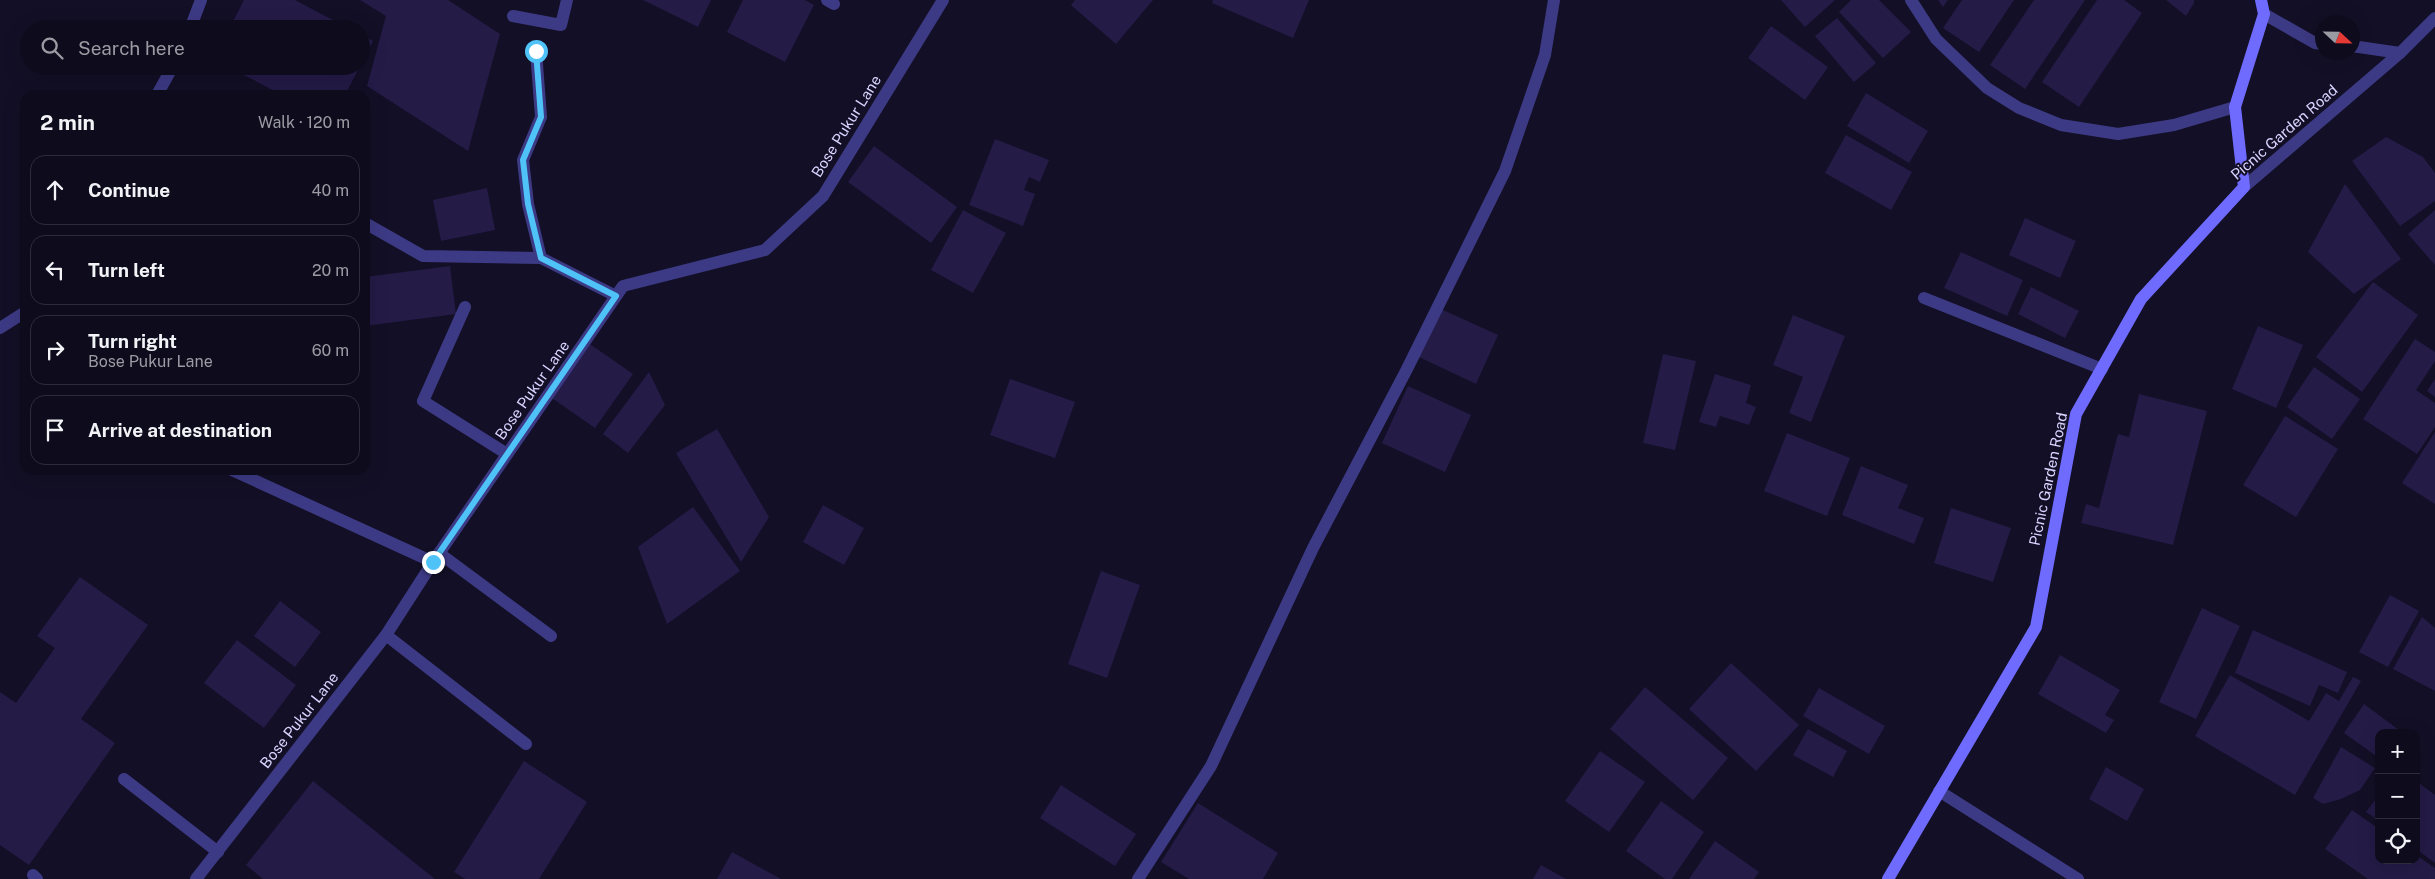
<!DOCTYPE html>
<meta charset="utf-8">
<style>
:root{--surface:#0e0b1c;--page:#1c1929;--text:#f1f3f6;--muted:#9b9ba3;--line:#2e2b3b}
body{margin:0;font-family:"Public Sans",sans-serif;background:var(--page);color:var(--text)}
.controls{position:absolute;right:15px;bottom:15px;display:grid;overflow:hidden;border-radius:10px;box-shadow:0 5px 20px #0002}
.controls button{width:45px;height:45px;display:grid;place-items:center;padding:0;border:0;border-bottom:1px solid var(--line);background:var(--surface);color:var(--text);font:25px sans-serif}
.compass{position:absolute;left:2315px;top:15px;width:45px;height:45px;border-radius:50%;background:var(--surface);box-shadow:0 5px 20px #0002;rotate:112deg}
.stop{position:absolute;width:15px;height:15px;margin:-11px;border:4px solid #4fc3f7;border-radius:50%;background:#fff}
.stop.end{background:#4fc3f7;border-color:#fff;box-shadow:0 1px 5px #0008}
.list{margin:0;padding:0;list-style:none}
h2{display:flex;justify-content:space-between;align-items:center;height:65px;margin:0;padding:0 20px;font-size:21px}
h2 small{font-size:16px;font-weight:400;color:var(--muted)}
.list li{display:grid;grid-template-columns:32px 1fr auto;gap:15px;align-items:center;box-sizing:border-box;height:70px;margin:0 10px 10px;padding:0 10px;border:1px solid var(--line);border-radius:15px}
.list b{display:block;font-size:19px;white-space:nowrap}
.list p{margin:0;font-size:16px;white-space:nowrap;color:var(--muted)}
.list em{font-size:16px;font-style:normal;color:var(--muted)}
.icon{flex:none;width:28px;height:28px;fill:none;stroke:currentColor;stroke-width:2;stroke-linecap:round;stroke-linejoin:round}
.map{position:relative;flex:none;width:2435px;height:879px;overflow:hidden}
.search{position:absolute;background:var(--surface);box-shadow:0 5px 20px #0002;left:20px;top:20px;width:350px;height:55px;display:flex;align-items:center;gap:12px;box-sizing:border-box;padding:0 18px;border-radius:28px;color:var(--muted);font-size:19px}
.panel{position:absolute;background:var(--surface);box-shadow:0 5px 20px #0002;left:20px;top:90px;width:350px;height:385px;border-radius:15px}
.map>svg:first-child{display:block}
.building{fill:#241b47}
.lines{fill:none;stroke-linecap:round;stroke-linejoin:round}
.lane{stroke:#3d3a85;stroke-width:12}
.street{stroke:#3d3a85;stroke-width:12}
.secondary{stroke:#6f6bff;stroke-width:12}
.route{stroke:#4fc3f7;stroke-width:6}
.labels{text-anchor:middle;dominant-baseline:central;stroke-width:4;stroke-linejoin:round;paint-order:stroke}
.street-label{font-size:15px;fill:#d9d4ff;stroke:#130f26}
</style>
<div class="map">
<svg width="2435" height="879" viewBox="0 0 2435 879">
<rect width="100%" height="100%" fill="#130f26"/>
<g class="building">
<path d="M244,0H295L350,29H229Z"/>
<path d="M360,0H448L500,34L468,151L367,86L386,16Z"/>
<path d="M643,0H711L698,27Z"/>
<path d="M743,0H805L814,5L785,62L727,32Z"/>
<path d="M1075,0H1153L1116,44L1071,5Z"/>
<path d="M1213,0H1309L1293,38L1212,3Z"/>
<path d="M1781,0H1835L1805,27Z"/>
<path d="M1851,0H1879L1911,32L1883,58L1839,12Z"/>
<path d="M1938,0H1948L1943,7Z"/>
<path d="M1962,0H2014L1979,52L1943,28Z"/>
<path d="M2034,0H2085L2025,89L1990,65Z"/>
<path d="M2097,0H2124L2142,13L2079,107L2042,82Z"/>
<path d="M2166,0H2194V3L2186,16Z"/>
<path d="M1837,18L1876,63L1854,82L1815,36Z"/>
<path d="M1771,26L1828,67L1805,100L1748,58Z"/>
<path d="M361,35L373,41L361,64Z"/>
<path d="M227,66H360L345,95H282Z"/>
<path d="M1866,93L1928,131L1909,163L1847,126Z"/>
<path d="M1846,135L1912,172L1891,210L1825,173Z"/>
<path d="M2386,137L2423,157L2435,173V201L2400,226L2352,161Z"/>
<path d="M995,139L1049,160L1040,182L1029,177L1024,190L1035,194L1023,226L969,205Z"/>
<path d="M874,146L957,207L931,243L848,182Z"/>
<path d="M2345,184L2401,259L2354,294L2308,252Z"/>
<path d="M487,188L495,230L441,241L433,200Z"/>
<path d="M963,210L1006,233L973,293L931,270Z"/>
<path d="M2435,210V265L2408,234Z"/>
<path d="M2025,218L2076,241L2060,278L2009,255Z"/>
<path d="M1961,252L2023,280L2007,316L1944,288Z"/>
<path d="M450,266L456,314L365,326V277Z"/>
<path d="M2373,282L2418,315L2362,392L2316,357Z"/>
<path d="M2031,287L2079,311L2065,338L2018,314Z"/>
<path d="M1441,309L1498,335L1476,384L1419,357Z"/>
<path d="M1793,315L1845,336L1811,422L1789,413L1803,377L1773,365Z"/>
<path d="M2258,326L2303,345L2276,408L2232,389Z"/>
<path d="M2415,339L2435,352V361L2416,390L2435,403V427L2417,454L2363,419Z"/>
<path d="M587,342L633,374L595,428L549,396Z"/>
<path d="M1663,354L1696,361L1675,450L1643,443Z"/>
<path d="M2314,367L2360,399L2332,439L2287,407Z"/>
<path d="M649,372L665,405L628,453L603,434Z"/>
<path d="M1715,374L1751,385L1746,403L1756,407L1749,425L1720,416L1716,427L1699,422Z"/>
<path d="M1010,379L1075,402L1055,458L990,435Z"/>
<path d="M2435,379V397L2427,391Z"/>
<path d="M1408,386L1471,415L1445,472L1382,443Z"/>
<path d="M2139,394L2207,411L2173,545L2081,523L2086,504L2099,508L2118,434L2129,437Z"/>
<path d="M2285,416L2338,449L2296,517L2243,485Z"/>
<path d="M717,429L769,517L741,562L676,453Z"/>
<path d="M2435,432V504L2402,483Z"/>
<path d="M1787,433L1850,458L1827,516L1764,491Z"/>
<path d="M1861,466L1908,485L1898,508L1924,518L1914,544L1842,515Z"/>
<path d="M823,505L864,528L844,565L803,542Z"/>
<path d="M693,507L740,571L667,624L638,547Z"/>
<path d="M1951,508L2011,528L1993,582L1934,563Z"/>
<path d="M1101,571L1140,585L1107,678L1068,664Z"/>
<path d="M80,577L148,625L81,719L115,743L29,865L0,845V692L16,703L55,648L37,636Z"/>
<path d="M2390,595L2419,611L2388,667L2359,652Z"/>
<path d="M280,601L321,632L295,667L254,636Z"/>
<path d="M2202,608L2240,626L2196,719L2159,702Z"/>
<path d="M2422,617L2435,628V691L2393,669Z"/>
<path d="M2253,630L2347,672L2338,693L2319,685L2310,706L2235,673Z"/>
<path d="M237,640L296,685L264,728L204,683Z"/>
<path d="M2060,655L2120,690L2105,715L2114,720L2106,733L2038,694Z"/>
<path d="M1731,663L1799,725L1756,771L1689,709Z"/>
<path d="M2230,675L2309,721L2326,693L2339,701L2353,677L2361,681L2295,795L2195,736Z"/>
<path d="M1645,687L1728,758L1693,800L1610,729Z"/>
<path d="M1819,688L1885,726L1869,754L1803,716Z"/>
<path d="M2364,704L2403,733H2379V758L2344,733Z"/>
<path d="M1808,729L1847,751L1833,777L1793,755Z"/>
<path d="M2341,747L2375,768L2360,790L2341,799L2323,804L2313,798Z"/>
<path d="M1600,751L1645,782L1609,832L1565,801Z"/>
<path d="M524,761L587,802L539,879H465L454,872Z"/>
<path d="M2106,767L2144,789L2127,821L2089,799Z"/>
<path d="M313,781L435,879H263L246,865Z"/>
<path d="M2416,781L2435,795V863L2416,849Z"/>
<path d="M1061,785L1136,834L1115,866L1040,818Z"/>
<path d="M2379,795V821L2366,812Z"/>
<path d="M1661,801L1704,832L1672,879H1665L1626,851Z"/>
<path d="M1198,803L1278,853L1263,879H1189L1161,862Z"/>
<path d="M2352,810L2379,829V860H2416V855L2435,868V879H2368L2325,849Z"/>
<path d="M1715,841L1759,872L1754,879H1689Z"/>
<path d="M732,852L781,879H717Z"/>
<path d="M1541,865L1566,879H1533Z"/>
</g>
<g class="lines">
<g class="lane">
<path d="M536,51L541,117L523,160L528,204L541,258L616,296"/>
<path d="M365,223L423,256L541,258"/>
<path d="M465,307L423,401L507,454"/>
<path d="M232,470L433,562"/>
<path d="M439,553L551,636"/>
<path d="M386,635L526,744"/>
<path d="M124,779L218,852"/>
<path d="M33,875L37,879"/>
</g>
<g class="street">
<path d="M827,0L834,4"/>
<path d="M1911,0L1936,39L1987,88L2019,108L2061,125L2118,134L2174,125L2235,107"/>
<path d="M2264,14L2315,43L2322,44"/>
<path d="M513,16L561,25L567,0"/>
<path d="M190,29L201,0"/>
<path d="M2352,46L2400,53"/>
<path d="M157,95L173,66"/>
<path d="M2244,187L2400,53L2435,18"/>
<path d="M1924,298L2102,369"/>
<path d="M0,328L25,312"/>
<path d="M1939,791L2078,879"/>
<path d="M196,879L386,635L433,562L623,286L765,250L823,196L943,0"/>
<path d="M1138,879L1211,766L1313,548L1407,369L1505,171L1545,55L1554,0"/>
</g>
<path class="secondary" d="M1888,879L2036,627L2076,414L2141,299L2244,187L2235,107L2264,14L2261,0"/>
</g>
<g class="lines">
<path class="route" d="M433,562L616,296L541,258L528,204L523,160L541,117L536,51"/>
</g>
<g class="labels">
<g class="street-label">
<text transform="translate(846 126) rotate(-58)">Bose Pukur Lane</text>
<text transform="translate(2284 132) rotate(-41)">Picnic Garden Road</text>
<text transform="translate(532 390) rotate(-55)">Bose Pukur Lane</text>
<text transform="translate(2048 479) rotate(-78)">Picnic Garden Road</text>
<text transform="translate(299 720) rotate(-52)">Bose Pukur Lane</text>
</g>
</g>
</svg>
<div class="controls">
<button>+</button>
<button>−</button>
<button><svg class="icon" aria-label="locate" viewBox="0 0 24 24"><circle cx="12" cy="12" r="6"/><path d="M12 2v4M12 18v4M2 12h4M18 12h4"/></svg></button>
</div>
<svg class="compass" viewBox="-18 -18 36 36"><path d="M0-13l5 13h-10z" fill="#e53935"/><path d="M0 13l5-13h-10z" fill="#9b9ba3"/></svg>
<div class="stop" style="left:536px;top:51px"></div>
<div class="stop end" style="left:433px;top:562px"></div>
<div class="search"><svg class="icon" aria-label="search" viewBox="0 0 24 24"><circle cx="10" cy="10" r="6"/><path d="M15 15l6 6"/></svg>Search here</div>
<section class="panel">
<h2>2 min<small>Walk · 120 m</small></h2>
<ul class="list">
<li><svg class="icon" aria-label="ahead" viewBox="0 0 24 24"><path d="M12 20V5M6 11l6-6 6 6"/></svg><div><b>Continue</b></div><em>40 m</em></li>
<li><svg class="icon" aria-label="left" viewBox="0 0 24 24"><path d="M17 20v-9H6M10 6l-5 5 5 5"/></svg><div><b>Turn left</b></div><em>20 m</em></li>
<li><svg class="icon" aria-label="right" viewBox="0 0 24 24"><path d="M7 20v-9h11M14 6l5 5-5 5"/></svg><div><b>Turn right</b><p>Bose Pukur Lane</p></div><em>60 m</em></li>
<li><svg class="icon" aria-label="arrive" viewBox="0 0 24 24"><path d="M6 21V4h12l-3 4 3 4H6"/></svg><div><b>Arrive at destination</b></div></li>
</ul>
</section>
</div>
